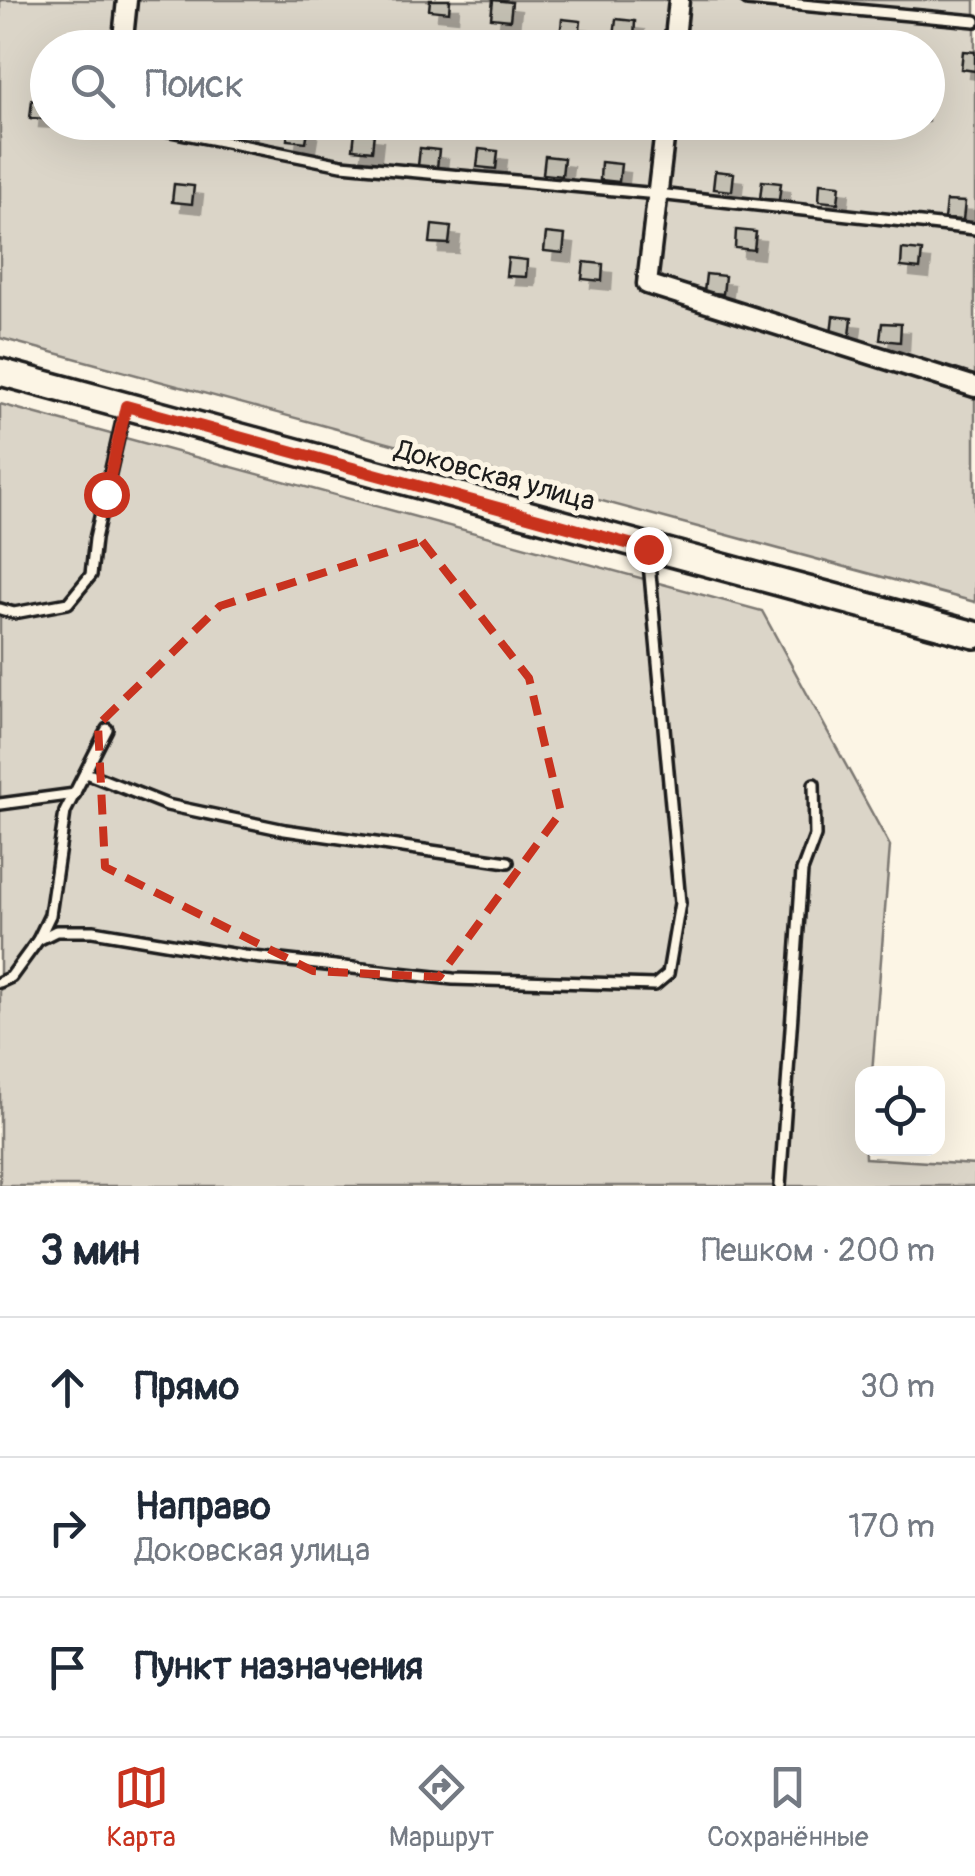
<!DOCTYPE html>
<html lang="ru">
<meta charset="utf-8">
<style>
:root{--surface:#fff;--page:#f6f6f7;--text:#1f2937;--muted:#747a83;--line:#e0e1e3;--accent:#c8321e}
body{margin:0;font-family:Pangolin,sans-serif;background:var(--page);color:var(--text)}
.controls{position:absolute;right:30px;bottom:30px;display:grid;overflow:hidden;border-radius:20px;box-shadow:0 10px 40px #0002}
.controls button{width:90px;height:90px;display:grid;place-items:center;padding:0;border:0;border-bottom:2px solid var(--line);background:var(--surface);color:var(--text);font:50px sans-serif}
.stop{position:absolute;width:30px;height:30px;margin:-22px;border:8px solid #c8321e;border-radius:50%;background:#fff}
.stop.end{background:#c8321e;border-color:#fff;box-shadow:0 2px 10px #0008}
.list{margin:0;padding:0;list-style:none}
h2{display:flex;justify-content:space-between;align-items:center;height:130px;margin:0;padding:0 40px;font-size:42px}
h2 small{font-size:32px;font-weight:400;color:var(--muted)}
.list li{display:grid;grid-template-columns:65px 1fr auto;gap:30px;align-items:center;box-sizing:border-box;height:140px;padding:0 40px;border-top:2px solid var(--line)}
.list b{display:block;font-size:38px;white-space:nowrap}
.list p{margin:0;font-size:32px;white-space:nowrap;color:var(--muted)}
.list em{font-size:32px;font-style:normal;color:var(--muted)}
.icon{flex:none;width:55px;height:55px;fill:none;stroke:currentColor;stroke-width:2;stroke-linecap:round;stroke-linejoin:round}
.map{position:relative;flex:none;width:975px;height:1186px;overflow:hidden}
.search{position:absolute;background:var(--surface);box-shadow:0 10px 40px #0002;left:30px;right:30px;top:30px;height:110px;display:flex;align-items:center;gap:25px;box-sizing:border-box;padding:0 35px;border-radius:55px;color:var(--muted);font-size:38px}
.sheet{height:550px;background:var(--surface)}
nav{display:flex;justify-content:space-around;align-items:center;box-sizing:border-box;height:140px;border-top:2px solid var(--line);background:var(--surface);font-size:28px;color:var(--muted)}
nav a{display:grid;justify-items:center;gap:5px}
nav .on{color:var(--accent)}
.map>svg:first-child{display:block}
.green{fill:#dbd5c8;stroke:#7c7872;stroke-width:2.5;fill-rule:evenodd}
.building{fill:#c4c0b3;stroke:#1c1c1c;stroke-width:2.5;filter:url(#shadow)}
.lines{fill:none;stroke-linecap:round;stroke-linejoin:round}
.lane-casing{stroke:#1c1c1c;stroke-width:16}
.street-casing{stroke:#1c1c1c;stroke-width:25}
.secondary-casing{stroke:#1c1c1c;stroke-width:32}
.lane{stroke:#fcf5e5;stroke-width:9}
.street{stroke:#fcf5e5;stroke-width:18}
.secondary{stroke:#fcf5e5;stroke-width:25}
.route{stroke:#c8321e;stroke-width:12}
.marked{fill:none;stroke:#c8321e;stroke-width:8;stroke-dasharray:20 12;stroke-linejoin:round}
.labels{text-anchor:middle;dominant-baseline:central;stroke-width:10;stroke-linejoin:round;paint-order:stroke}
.street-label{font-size:28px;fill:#1c1c1c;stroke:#fcf5e5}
</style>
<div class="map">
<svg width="975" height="1186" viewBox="0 0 975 1186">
<defs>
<filter id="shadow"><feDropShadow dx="9" dy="9" stdDeviation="0" flood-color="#0004"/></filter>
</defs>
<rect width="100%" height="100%" fill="#fcf5e5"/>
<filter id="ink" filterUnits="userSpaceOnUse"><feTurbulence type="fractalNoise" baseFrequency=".01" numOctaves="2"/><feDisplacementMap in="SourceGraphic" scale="20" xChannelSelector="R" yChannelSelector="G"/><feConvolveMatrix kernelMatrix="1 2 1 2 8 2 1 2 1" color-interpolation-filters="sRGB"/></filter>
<g filter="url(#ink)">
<g class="green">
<path d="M0,0H975V602L0,338ZM48,48H928V122H48Z"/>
<path d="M0,404L762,611L890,846L872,1073L862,1074L865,1158L975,1165V1186H0Z"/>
</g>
<g class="building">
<path d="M430,0H450L449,12L429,10Z"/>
<path d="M493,0L512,2L510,20L491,18Z"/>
<path d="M562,19L581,21L579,38L560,37Z"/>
<path d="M616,19L635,21L634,39L614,37Z"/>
<path d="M840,37L859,39L858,48H839Z"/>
<path d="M963,51L975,52V71L961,69Z"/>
<path d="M32,100L48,101V119L30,118Z"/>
<path d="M230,122H249L248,135L229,133Z"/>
<path d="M289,122L309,124L306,142L287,140Z"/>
<path d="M355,131L374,133L372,151L353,149Z"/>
<path d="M420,148L439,150L437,168L418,166Z"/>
<path d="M479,149L498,151L496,169L477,167Z"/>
<path d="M545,156L564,158L562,176L543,174Z"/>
<path d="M601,162L621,164L619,182L600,180Z"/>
<path d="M715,171L734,173L732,191L713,189Z"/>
<path d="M762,181L781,183L779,200L760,199Z"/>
<path d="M820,183L840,185L838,203L819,201Z"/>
<path d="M174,184L194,186L192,204L172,202Z"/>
<path d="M946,201L965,202L963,220L944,219Z"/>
<path d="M432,225L451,227L449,244L430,243Z"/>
<path d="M736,230L756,232L754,250L735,248Z"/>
<path d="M546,233L565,235L563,253L544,251Z"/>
<path d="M902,249L922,251L920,269L901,267Z"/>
<path d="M508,258L527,260L526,277L506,276Z"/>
<path d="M584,262L603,264L602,281L582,279Z"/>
<path d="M706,274L725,276L723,294L704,292Z"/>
<path d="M833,316L852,318L850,336L831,334Z"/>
<path d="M882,323L901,324L900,342L880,340Z"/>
</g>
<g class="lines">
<defs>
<g id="lane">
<path d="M747,0L975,21"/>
<path d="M125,122L342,165L658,194L975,229"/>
<path d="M0,609L14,613L68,603L91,575L95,539L125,408"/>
<path d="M86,773L167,805L285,830L508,862"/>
<path d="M0,804L75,794"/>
<path d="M38,940L50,915L65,812L107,729"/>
<path d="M0,982L11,977L38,940L56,931H93L244,956L453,979L655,985L668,974L680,903L648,552"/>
<path d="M780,1186L802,871L815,836L814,784"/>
</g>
<g id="street">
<path d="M122,48L127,0"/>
<path d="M674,48L679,0"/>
<path d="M666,122L647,284L975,387"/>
</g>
<path id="secondary" d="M0,372L975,635"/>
</defs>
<use href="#lane" class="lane-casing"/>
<use href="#street" class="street-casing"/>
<use href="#secondary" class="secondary-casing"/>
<use href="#lane" class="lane"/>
<use href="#street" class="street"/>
<use href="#secondary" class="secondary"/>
</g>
</g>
<g class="lines" filter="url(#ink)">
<path class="route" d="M106,494L126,406L648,549"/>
</g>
<path class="marked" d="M422,541L529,678L561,812L439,977L313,971L105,867L98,725L220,606Z"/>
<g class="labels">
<g class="street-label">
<text transform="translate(495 476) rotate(15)">Доковская улица</text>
</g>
</g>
</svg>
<div class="controls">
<button><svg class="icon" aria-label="locate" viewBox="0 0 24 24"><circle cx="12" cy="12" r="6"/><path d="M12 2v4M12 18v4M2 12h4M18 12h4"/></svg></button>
</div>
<div class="stop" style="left:106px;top:494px"></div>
<div class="stop end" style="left:648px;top:549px"></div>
<div class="search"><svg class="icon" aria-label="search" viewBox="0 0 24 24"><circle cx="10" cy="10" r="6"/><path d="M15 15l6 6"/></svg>Поиск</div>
</div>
<section class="sheet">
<h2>3 мин<small>Пешком · 200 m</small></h2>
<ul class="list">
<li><svg class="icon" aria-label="ahead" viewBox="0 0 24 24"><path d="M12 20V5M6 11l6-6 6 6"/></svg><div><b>Прямо</b></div><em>30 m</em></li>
<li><svg class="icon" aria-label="right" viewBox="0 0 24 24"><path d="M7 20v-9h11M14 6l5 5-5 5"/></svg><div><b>Направо</b><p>Доковская улица</p></div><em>170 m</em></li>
<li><svg class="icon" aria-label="arrive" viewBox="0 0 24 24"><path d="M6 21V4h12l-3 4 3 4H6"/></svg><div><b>Пункт назначения</b></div></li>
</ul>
</section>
<nav>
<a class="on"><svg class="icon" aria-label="map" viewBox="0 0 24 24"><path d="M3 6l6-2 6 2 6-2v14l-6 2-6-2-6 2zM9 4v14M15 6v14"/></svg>Карта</a>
<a><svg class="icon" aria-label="directions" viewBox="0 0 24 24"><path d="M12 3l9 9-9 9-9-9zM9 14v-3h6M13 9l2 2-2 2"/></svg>Маршрут</a>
<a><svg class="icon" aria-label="saved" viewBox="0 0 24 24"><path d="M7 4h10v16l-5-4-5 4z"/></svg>Сохранённые</a>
</nav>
